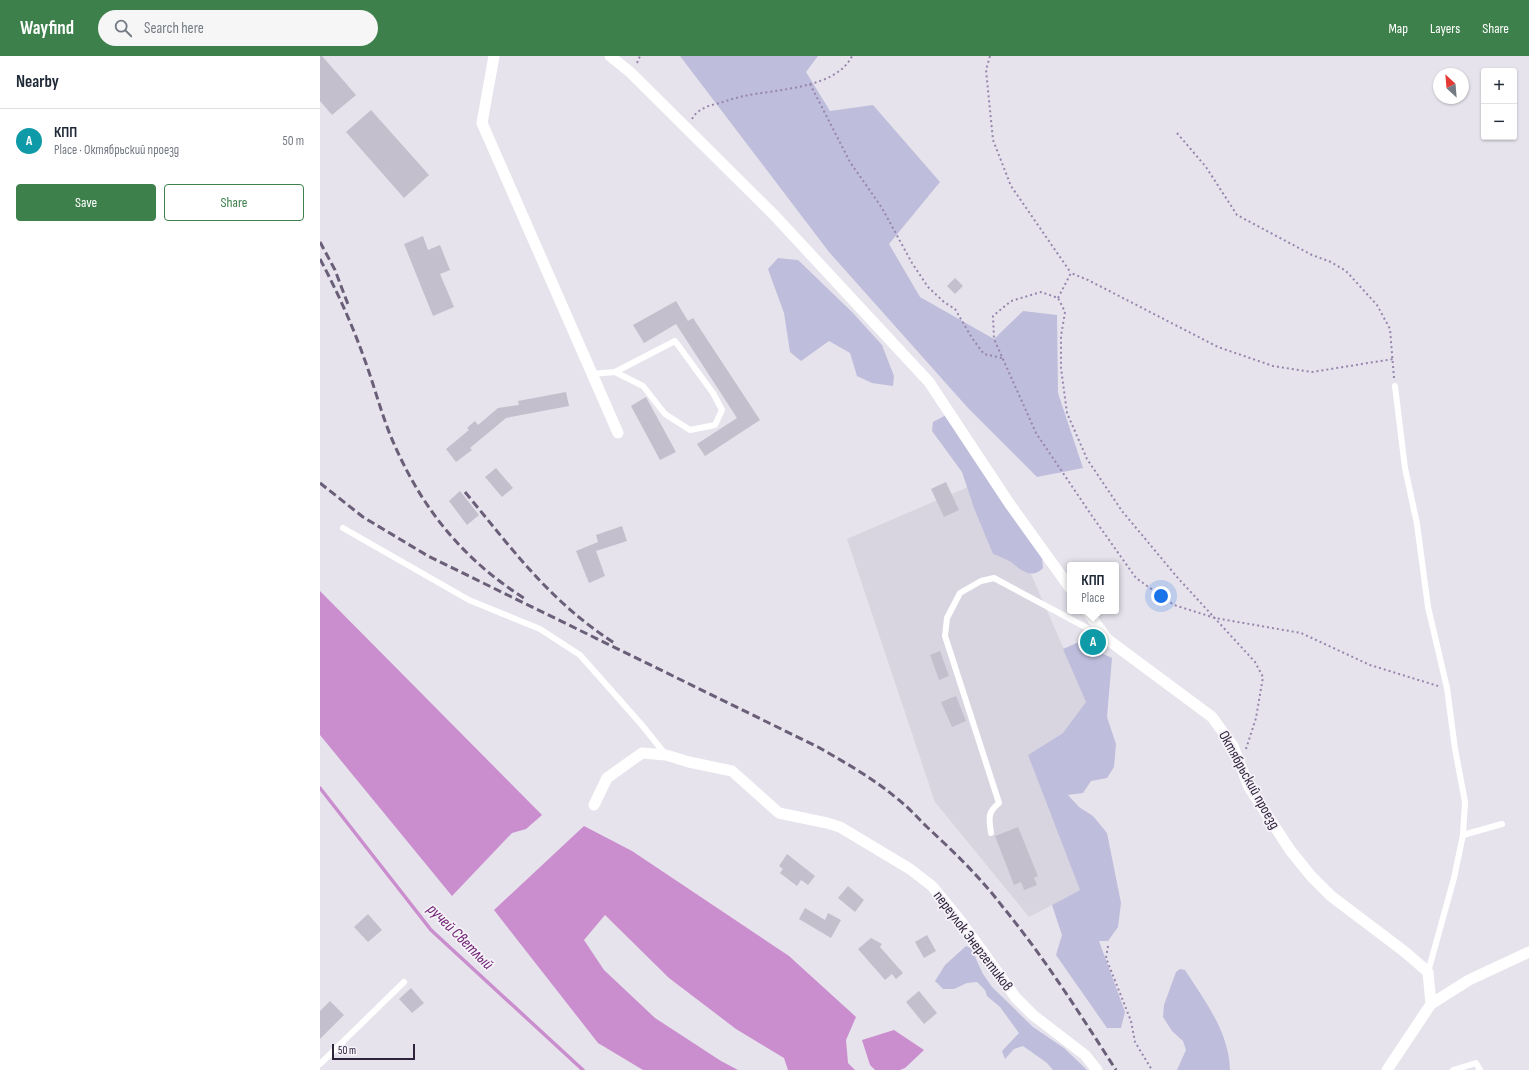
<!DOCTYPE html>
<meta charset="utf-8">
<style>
:root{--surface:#fff;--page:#f6f6f7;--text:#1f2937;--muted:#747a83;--line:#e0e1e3;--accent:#3d804c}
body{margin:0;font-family:"Sofia Sans Condensed",sans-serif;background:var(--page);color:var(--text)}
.controls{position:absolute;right:12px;top:12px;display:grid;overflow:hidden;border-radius:4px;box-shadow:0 1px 3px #0004}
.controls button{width:36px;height:36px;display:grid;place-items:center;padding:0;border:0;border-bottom:1px solid var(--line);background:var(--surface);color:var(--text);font:20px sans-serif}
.compass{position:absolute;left:1113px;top:12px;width:36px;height:36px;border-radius:50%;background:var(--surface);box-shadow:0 1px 3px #0004;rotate:334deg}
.scale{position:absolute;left:12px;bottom:10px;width:83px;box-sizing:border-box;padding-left:4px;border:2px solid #30233c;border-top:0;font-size:11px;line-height:14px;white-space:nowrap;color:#30233c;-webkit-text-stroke:3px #f5f3f8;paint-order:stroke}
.you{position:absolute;left:841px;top:540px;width:14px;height:14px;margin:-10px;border:3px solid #fff;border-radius:50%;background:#1a73e8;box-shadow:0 0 0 6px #1a73e833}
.badge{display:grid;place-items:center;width:26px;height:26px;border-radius:50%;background:var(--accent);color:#fff;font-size:13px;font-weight:700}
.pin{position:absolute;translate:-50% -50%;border:2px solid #fff;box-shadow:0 1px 4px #0006}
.popup{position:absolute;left:747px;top:506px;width:52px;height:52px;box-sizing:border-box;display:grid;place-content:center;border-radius:4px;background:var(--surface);filter:drop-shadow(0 1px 3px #0005);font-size:13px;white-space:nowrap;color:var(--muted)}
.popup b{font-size:15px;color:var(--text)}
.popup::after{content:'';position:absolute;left:50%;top:100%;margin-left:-8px;border:8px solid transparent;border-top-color:var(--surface)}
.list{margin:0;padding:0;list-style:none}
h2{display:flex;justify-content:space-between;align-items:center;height:52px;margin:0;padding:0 16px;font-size:17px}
h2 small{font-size:13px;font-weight:400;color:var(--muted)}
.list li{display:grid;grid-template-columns:26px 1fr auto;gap:12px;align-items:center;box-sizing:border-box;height:64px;padding:0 16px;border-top:1px solid var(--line)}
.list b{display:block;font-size:15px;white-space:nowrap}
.list p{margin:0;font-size:13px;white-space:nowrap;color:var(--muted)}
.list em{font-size:13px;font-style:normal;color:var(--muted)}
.actions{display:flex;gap:8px;padding:12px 16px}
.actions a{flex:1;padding:9px 0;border:1px solid var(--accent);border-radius:4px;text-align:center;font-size:14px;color:var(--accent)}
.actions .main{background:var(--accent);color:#fff}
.icon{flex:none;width:22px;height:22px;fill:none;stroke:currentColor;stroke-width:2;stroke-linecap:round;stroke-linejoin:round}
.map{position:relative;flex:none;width:1209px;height:1014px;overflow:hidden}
header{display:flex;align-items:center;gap:24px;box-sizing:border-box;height:56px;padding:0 20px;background:var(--accent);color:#fff}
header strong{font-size:19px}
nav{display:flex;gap:22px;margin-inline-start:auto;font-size:14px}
.search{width:280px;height:36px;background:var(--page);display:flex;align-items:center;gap:10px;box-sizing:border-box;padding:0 14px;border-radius:22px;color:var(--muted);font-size:15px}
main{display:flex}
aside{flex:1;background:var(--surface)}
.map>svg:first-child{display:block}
.built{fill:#d8d4e0}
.green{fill:#bebddc}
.water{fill:#ca8dce}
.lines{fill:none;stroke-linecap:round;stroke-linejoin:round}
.stream{stroke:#ca8dce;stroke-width:3.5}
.building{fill:#c4bfcc}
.path{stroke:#9885ae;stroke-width:2;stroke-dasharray:2 3;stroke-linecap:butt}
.service{stroke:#fff;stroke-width:6}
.minor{stroke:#fff;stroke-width:11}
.rail{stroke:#6b5e78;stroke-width:3;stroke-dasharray:8 4;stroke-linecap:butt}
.labels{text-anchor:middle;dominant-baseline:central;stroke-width:3.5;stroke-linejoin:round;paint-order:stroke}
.street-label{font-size:15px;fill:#30233c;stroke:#f5f3f8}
.water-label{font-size:16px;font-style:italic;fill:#712075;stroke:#f5f3f8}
</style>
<header>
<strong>Wayfind</strong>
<div class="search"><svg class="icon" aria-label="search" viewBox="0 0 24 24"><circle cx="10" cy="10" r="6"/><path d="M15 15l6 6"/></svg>Search here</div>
<nav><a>Map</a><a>Layers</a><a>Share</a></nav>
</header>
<main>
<aside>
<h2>Nearby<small></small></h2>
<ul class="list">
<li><span class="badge" style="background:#0f9aa8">A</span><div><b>КПП</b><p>Place · Октябрьский проезд</p></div><em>50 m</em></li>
</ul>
<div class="actions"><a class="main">Save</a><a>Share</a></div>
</aside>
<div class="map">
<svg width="1209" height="1014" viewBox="0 0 1209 1014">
<rect width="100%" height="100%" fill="#e6e3ec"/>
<path class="built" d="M669,422L767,646L743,677L708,699L760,834L709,861L615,746L527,483Z"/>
<g class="green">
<path d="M360,0H498L486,16L510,55L553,49L620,126L569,188L600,241L674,283L703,255L737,259L738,337L763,412L717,421L648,352L509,196Z"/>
<path d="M458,202L478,204L532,256L562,289L574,320L573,330L552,327L537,320L530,297L509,285L481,305L470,296L464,257L448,213Z"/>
<path d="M626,359L722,501L723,512C712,524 701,514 691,506C686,503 679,500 673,498L654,452L642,416L612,375L613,366Z"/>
<path d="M759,586L792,602L787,661L796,688L794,711L787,722L771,725L763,737L748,739L759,751L773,760L787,777L801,847L798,871L788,885H779L805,956L801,972H787L736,899L742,879L732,849L760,834L708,699L743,677L766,646L743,593Z"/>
<path d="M646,890L651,892L663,918L672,931L713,971L744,992L767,1014H733L727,1007L703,990L694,993L685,1003L682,995L699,977L680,951L667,940L665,934L657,926L647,927L634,933H623L615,925L625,909Z"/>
<path d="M860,913L865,914C885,945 909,976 910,1014H857L866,994L863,985L852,975L843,961L844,949L856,916Z"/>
</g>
<g class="water">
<path d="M0,535L222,759L206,773L192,777L132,840L0,679Z"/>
<path d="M264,770L312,795L469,900L536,961L526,984L528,1007L535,1014H468L464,1002L416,973L349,922L285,859L264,884L284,914L335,962L401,1005L418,1014H323L278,987L174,854Z"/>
<path d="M574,974L604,994L585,1012L580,1014H555L550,1009L542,984Z"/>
</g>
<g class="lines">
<path class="stream" d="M0,732L111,874L263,1014"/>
</g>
<g class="building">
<path d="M0,0H2L36,39L12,59L0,45Z"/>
<path d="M51,54L109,119L84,142L26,76Z"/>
<path d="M103,180L108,194L120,189L130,214L120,218L134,251L113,260L84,188Z"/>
<path d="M635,222L643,230L635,238L627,230Z"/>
<path d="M356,245L368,265L373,262L440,364L385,400L377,388L417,362L356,268L324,287L313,269Z"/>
<path d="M246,336L249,350L186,362L150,392L152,394L136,406L126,393L149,374L147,372L155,365L158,369L178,352L199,349L198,345Z"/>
<path d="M326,341L356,396L340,404L311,350Z"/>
<path d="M176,412L193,432L182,441L165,421Z"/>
<path d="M626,426L639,454L624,461L611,433Z"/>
<path d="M140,435L159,459L147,469L129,445Z"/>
<path d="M302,470L307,485L276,495L285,520L269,527L256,495L278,486L276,479Z"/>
<path d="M620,595L629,620L619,624L610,599Z"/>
<path d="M636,640L646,665L632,671L621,646Z"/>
<path d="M698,771L718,820L714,822L717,829L704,834L701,826L694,829L675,780Z"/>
<path d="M467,798L495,820L488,829L481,824L477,830L460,817L463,813L459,810Z"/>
<path d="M528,830L544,844L535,856L518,842Z"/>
<path d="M485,852L505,864L508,857L521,864L511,882L479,863Z"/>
<path d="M48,858L62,874L48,886L34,871Z"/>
<path d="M607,879L616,895L604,902L595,886Z"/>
<path d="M551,882L562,888L560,891L583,917L576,923L572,918L565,924L538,893Z"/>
<path d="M91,932L104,947L92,957L79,943Z"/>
<path d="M599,935L617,957L604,968L586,946Z"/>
<path d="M10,945L24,959L0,983V955Z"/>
</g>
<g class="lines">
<g class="path">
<path d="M670,0L666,14L673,84L691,130L751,217"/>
<path d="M317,7L320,0"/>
<path d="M490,28L530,106L562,152L592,207L608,231L624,246L635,253L652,282L664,298L682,302"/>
<path d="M372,63C377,53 390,49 400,47C408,44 416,42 424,40C456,33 516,33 532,0"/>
<path d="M857,77L886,111L917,159L992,199L1011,206L1026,215L1057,249L1070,273L1074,322"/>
<path d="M738,242L751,217L768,224L898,291L953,310L992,316L1073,303"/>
<path d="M926,693L936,662L943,621L935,606L857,521L802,455L767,403L747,357L741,312V280L745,256L738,242L721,236L691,245L673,260L674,283L716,377L772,460L816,522L854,549L895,562L981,577L1050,609L1118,630"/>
<path d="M788,890L786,902L811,965L815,986L832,1014"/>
</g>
<g class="service">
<path d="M272,318L295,316L355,285L393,337L402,354L395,369L370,374L345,358L323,330L295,316"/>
<path d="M1075,330L1085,412L1097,468L1108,551L1127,632L1135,693L1145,746L1143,779L1134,822L1108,916"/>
<path d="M23,472L149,544L220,573L260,599L321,668L346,699"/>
<path d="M671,777C669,762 667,757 679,747L625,580L627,562L640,537L661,525L674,522L782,580"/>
<path d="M1143,779L1182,768"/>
<path d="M0,1008L84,926"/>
<path d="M1133,1014L1156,1007L1160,1014"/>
</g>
<g class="minor">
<path d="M174,0L162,67L298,377"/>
<path d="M290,0L310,16L455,160L609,326L689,447L750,532"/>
<path d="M767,555L787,583L892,661L913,690L929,731L970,794L991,820L1011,840L1085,896L1108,916L1111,948"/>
<path d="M274,749L287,722L322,697L346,699L369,706L412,715L459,757L507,767L520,771L590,813L612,830L642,867L696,942L713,959L765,999L777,1014"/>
<path d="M1067,1014L1111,948L1149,924L1209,896"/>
</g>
<g class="rail">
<path d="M0,186L15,214L29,251"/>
<path d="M0,203C17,235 32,268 44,302C55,331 62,362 75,390C104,456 146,506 207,544"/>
<path d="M0,427L43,461L108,500L498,691C524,706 551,721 574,740C586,749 596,760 607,771C634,796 660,821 682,850C724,901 760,958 796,1014"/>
<path d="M145,436C193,494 231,547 296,588"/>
</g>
</g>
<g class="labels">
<g class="street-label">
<text transform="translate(929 724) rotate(61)">Октябрьский проезд</text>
<text transform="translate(653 885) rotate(53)">переулок Энергетиков</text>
</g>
<g class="water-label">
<text transform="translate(140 881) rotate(45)">ручей Светлый</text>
</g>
</g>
</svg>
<div class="controls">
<button>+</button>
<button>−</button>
</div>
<svg class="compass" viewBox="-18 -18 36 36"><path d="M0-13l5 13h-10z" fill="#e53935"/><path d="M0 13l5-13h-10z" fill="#747a83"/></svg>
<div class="scale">50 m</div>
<div class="you"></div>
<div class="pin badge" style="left:773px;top:586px;background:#0f9aa8">A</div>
<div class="popup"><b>КПП</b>Place</div>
</div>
</main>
